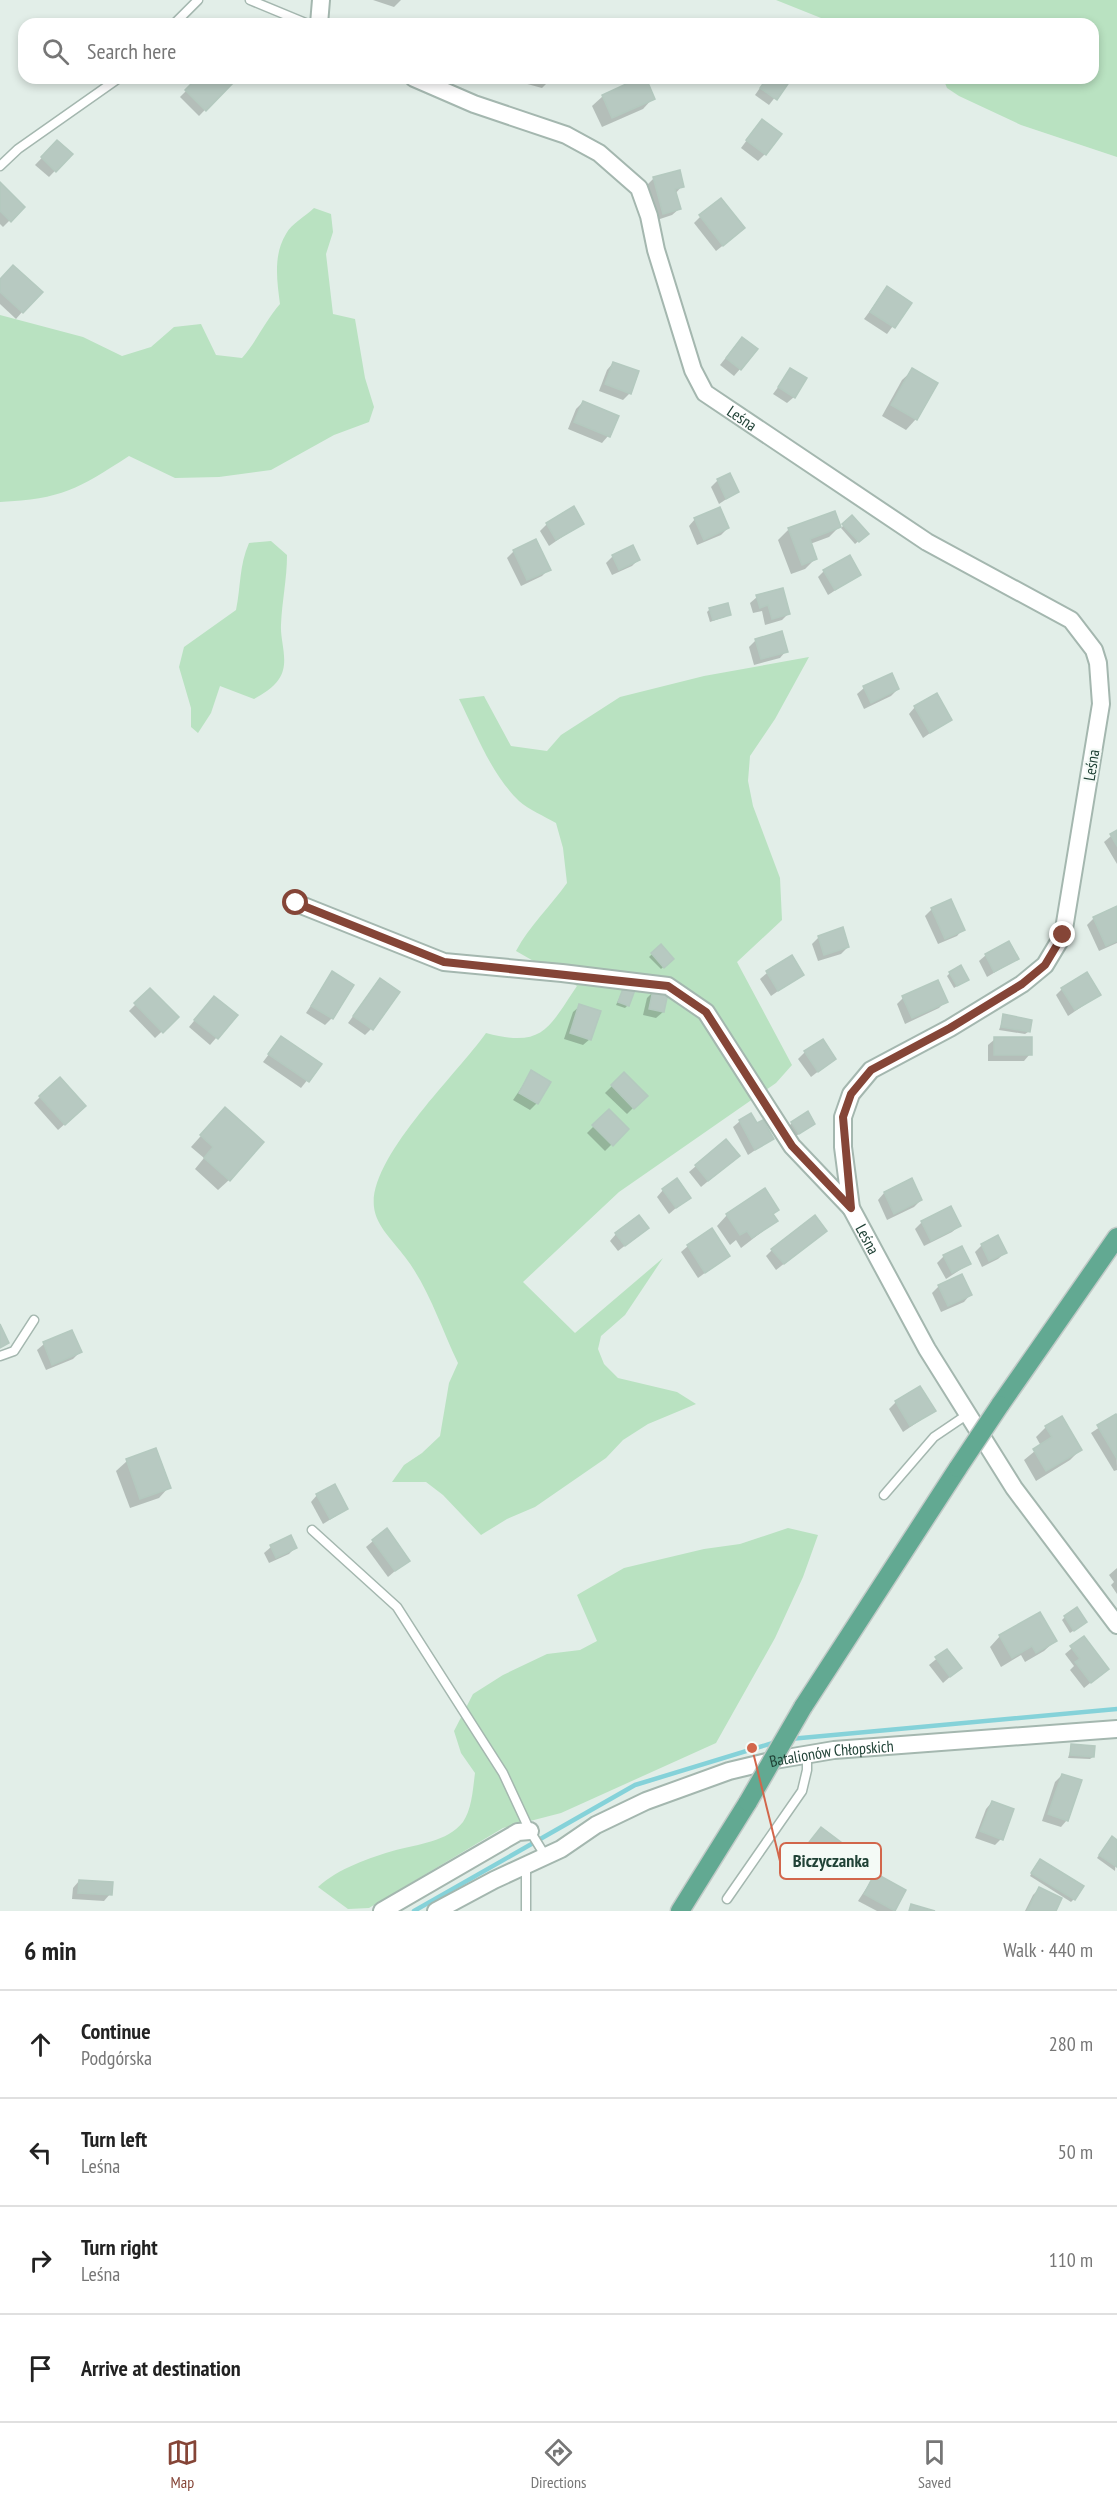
<!DOCTYPE html>
<meta charset="utf-8">
<style>
:root{--surface:#fff;--page:#f6f6f6;--text:#222;--muted:#767676;--line:#e0e0e0;--accent:#854537}
body{margin:0;font-family:"PT Sans Narrow",sans-serif;background:var(--page);color:var(--text)}
.stop{position:absolute;width:18px;height:18px;margin:-14px;border:4px solid #854537;border-radius:50%;background:#fff}
.stop.end{background:#854537;border-color:#fff;box-shadow:0 2px 6px #0008}
.list{margin:0;padding:0;list-style:none}
h2{display:flex;justify-content:space-between;align-items:center;height:78px;margin:0;padding:0 24px;font-size:26px}
h2 small{font-size:20px;font-weight:400;color:var(--muted)}
.list li{display:grid;grid-template-columns:39px 1fr auto;gap:18px;align-items:center;box-sizing:border-box;height:108px;padding:0 24px;border-top:2px solid var(--line)}
.list b{display:block;font-size:22px;white-space:nowrap}
.list p{margin:0;font-size:20px;white-space:nowrap;color:var(--muted)}
.list em{font-size:20px;font-style:normal;color:var(--muted)}
.icon{flex:none;width:33px;height:33px;fill:none;stroke:currentColor;stroke-width:2;stroke-linecap:round;stroke-linejoin:round}
.map{position:relative;flex:none;width:1117px;height:1911px;overflow:hidden}
.search{position:absolute;background:var(--surface);box-shadow:0 3px 9px #0003;left:18px;right:18px;top:18px;height:66px;display:flex;align-items:center;gap:15px;box-sizing:border-box;padding:0 21px;border-radius:18px;color:var(--muted);font-size:22px}
.sheet{height:510px;background:var(--surface)}
nav{display:flex;justify-content:space-around;align-items:center;box-sizing:border-box;height:84px;border-top:2px solid var(--line);background:var(--surface);font-size:16px;color:var(--muted)}
nav a{display:grid;justify-items:center;gap:3px}
nav .on{color:var(--accent)}
.map>svg:first-child{display:block}
.green{fill:#b9e2c1}
.shadow{fill:#0003}
.lines{fill:none;stroke-linecap:round;stroke-linejoin:round}
.stream{stroke:#85d2d9;stroke-width:4.5}
.building{fill:#b7c9c1;stroke:#b4c9bf;stroke-width:1.5}
.lane-casing{stroke:#a4b7af;stroke-width:11}
.street-casing{stroke:#a4b7af;stroke-width:20}
.primary-casing{stroke:#c1cac7;stroke-width:21}
.lane{stroke:#fff;stroke-width:8}
.street{stroke:#fff;stroke-width:16}
.primary{stroke:#62a992;stroke-width:18}
.primary-bridge-casing{stroke:#c1cac7;stroke-width:21;stroke-linecap:butt}
.primary-bridge{stroke:#62a992;stroke-width:18}
.route{stroke:#854537;stroke-width:8}
.labels{text-anchor:middle;dominant-baseline:central;stroke-width:4.5;stroke-linejoin:round;paint-order:stroke}
.street-label{font-size:16px;fill:#204236;stroke:#f4faf6}
.leader{fill:none;stroke:#d2664b;stroke-width:2}
.callout-dot{fill:#d2664b;stroke:#f4faf6;stroke-width:2}
.callout{fill:#f4faf6;stroke:#d2664b;stroke-width:2}
.callout-label{font-size:18px;text-anchor:middle;font-weight:bold;fill:#204236}
</style>
<div class="map">
<svg width="1117" height="1911" viewBox="0 0 1117 1911">
<rect width="100%" height="100%" fill="#e2eee8"/>
<g class="green">
<path d="M776,0H1117V157L1021,125L959,96L947,88L943,78H1093V24H836Z"/>
<path d="M314,208L331,214L333,232L326,254L333,314L355,319L365,378L374,407L369,422L334,435L271,470L219,477L175,478L129,456C78,489 62,499 0,502V315L83,337L122,356L151,347L174,327L201,324L216,355L242,358C257,341 265,321 280,304C277,281 273,255 286,234C291,224 306,216 314,208Z"/>
<path d="M271,541L287,555C287,579 282,601 281,625C280,642 290,663 279,679C273,688 263,694 254,699L220,686L211,713L198,733L191,727V708L179,667L184,647L236,610C241,586 239,566 249,543Z"/>
<path d="M809,657L775,719L750,756L748,781L753,806L780,878L782,920L737,962L792,1065L776,1083L619,1192L523,1282L575,1333L663,1258L625,1315L601,1336L598,1349L604,1364L618,1378L677,1392L696,1404L648,1424L623,1440L606,1458L535,1507L507,1519L481,1535L443,1495L426,1482H392L404,1465L422,1453L440,1436L449,1383L458,1363C441,1328 429,1288 405,1257C394,1242 376,1226 374,1207C368,1158 458,1073 486,1033C543,1048 548,1029 577,986L516,951C530,925 550,907 567,883L563,848L556,823C544,816 529,810 519,801C491,774 476,733 459,699L484,696L511,746L547,751L561,735L620,697L704,676Z"/>
<path d="M788,1528L818,1535L803,1577L775,1638L716,1743L561,1813L503,1828L369,1908L348,1909L318,1887C339,1868 369,1858 396,1850C418,1844 447,1842 463,1822C472,1809 473,1788 475,1773L461,1753L454,1731L473,1694L503,1675L547,1654L580,1650L597,1641L577,1595L624,1568L704,1549L740,1544Z"/>
</g>
<g class="shadow">
<path d="M373,0H401L394,7Z"/>
<path d="M199,78H228L232,82L199,116L180,97Z"/>
<path d="M505,78H552L542,88Z"/>
<path d="M643,78L653,98L643,109L602,127L592,106L603,96Z"/>
<path d="M767,78H790L769,105L755,95Z"/>
<path d="M756,128L765,154L758,161L741,148Z"/>
<path d="M57,142L71,154L49,177L35,165Z"/>
<path d="M654,178L682,186L675,194L679,209L672,215L657,220L647,185Z"/>
<path d="M0,184L23,207L3,227L0,224Z"/>
<path d="M700,217L736,235L716,251L694,223Z"/>
<path d="M0,280L22,312L16,319L0,304Z"/>
<path d="M887,288L910,303L887,334L864,319Z"/>
<path d="M736,345L740,369L734,376L720,365Z"/>
<path d="M613,363L630,393L623,400L599,391L607,370Z"/>
<path d="M791,370L794,397L787,403L773,394Z"/>
<path d="M913,370L916,419L906,430L882,416L902,380Z"/>
<path d="M583,402L608,436L602,443L568,429L576,409Z"/>
<path d="M718,480L737,492L719,504L711,487Z"/>
<path d="M852,517L867,534L855,544L841,528Z"/>
<path d="M695,519L728,528L721,535L697,545L689,526Z"/>
<path d="M582,523L549,546L540,531L547,524Z"/>
<path d="M839,527L829,537L810,544L815,559L805,569L791,574L778,540L789,529Z"/>
<path d="M514,551L549,569L542,576L521,586L507,558Z"/>
<path d="M613,556L639,559L632,566L612,575L606,563Z"/>
<path d="M824,571L859,575L828,595L818,577Z"/>
<path d="M757,597L789,613L782,620L765,625L762,611L753,613L750,603Z"/>
<path d="M710,609L730,615L710,622L707,612Z"/>
<path d="M756,640L786,651L780,658L754,665L749,647Z"/>
<path d="M891,675L898,689L891,696L864,709L857,694L864,688Z"/>
<path d="M915,707L950,719L923,738L909,714Z"/>
<path d="M1117,831V864L1104,842Z"/>
<path d="M1117,907V943L1099,951L1087,925L1094,918Z"/>
<path d="M932,909L963,929L957,936L938,944L925,916Z"/>
<path d="M819,937L848,947L841,954L818,961L812,944Z"/>
<path d="M661,946L672,959L661,969L649,957Z"/>
<path d="M986,955L1017,959L987,977L979,961Z"/>
<path d="M332,973V1018L325,1025L306,1013Z"/>
<path d="M767,973L802,974L771,996L760,979Z"/>
<path d="M950,973L967,980L954,988L947,976Z"/>
<path d="M380,980L371,1029L365,1035L348,1023Z"/>
<path d="M624,988L628,1005L625,1008L616,1005Z"/>
<path d="M1062,989L1099,995L1068,1016L1056,995Z"/>
<path d="M150,990L177,1017L155,1038L129,1011Z"/>
<path d="M654,991L663,1012L656,1018L643,1015L647,998Z"/>
<path d="M903,998L946,1001L939,1008L905,1024L897,1004Z"/>
<path d="M208,1004L236,1015L210,1045L189,1027Z"/>
<path d="M580,1006L590,1039L583,1045L564,1039L573,1012Z"/>
<path d="M1004,1016L1028,1032L1025,1034L999,1030Z"/>
<path d="M281,1038L320,1064L301,1088L263,1062Z"/>
<path d="M995,1039L1030,1054L1024,1061H988V1045Z"/>
<path d="M805,1052L834,1059L811,1077L798,1059Z"/>
<path d="M532,1072L537,1103L530,1110L513,1100Z"/>
<path d="M624,1074L645,1096L627,1114L605,1093Z"/>
<path d="M40,1097L77,1113L58,1130L34,1103Z"/>
<path d="M609,1111L627,1129L605,1151L587,1133Z"/>
<path d="M215,1120L229,1180L218,1190L195,1169L204,1158L191,1147Z"/>
<path d="M740,1121L756,1125L772,1139L748,1155L733,1127Z"/>
<path d="M792,1123L811,1126L796,1136L789,1126Z"/>
<path d="M731,1162L701,1187L689,1172L696,1166Z"/>
<path d="M911,1180L921,1200L914,1207L887,1220L878,1200L884,1193Z"/>
<path d="M663,1190L689,1197L669,1214L657,1197Z"/>
<path d="M727,1215H772L776,1221L741,1248L736,1240L730,1245L717,1226Z"/>
<path d="M922,1222L959,1226L952,1232L924,1246L915,1229Z"/>
<path d="M616,1234H640L618,1251L610,1241Z"/>
<path d="M818,1237L776,1270L766,1256L772,1250Z"/>
<path d="M982,1245L1005,1253L998,1259L982,1267L975,1252Z"/>
<path d="M688,1246L728,1256L698,1278L681,1252Z"/>
<path d="M944,1256L969,1264L946,1279L937,1263Z"/>
<path d="M939,1286L970,1295L964,1302L941,1312L932,1293Z"/>
<path d="M44,1344L80,1352L73,1359L46,1370L37,1350Z"/>
<path d="M896,1402L934,1411L903,1432L889,1409Z"/>
<path d="M1116,1416L1117,1470L1114,1471L1091,1433Z"/>
<path d="M1046,1427L1080,1450L1070,1460L1036,1481L1024,1460L1041,1446L1036,1437Z"/>
<path d="M127,1461L169,1487L159,1498L130,1508L116,1471Z"/>
<path d="M317,1495L347,1509L323,1524L311,1502Z"/>
<path d="M373,1541L408,1560L388,1577L366,1547Z"/>
<path d="M271,1547L295,1548L289,1554L269,1563L264,1553Z"/>
<path d="M1117,1568V1594L1111,1585L1114,1582L1109,1575Z"/>
<path d="M1065,1617L1082,1625L1070,1633L1062,1620Z"/>
<path d="M1000,1636L1055,1641L1044,1651L1025,1662L1021,1655L1001,1667L990,1647Z"/>
<path d="M1084,1638L1107,1669L1084,1688L1070,1670L1074,1666L1065,1654Z"/>
<path d="M946,1651L960,1668L943,1683L929,1665Z"/>
<path d="M1072,1745L1093,1757L1090,1759L1068,1758Z"/>
<path d="M1062,1775L1067,1820L1061,1827L1042,1821L1055,1782Z"/>
<path d="M992,1802L1001,1839L995,1845L975,1838L986,1809Z"/>
<path d="M821,1829L848,1849L823,1879L797,1858Z"/>
<path d="M1109,1841H1117L1115,1871L1097,1858Z"/>
<path d="M1037,1864L1074,1899L1071,1902L1030,1876Z"/>
<path d="M875,1875L894,1910L893,1911H877L858,1901Z"/>
<path d="M79,1881L110,1894L104,1901L72,1899L73,1888Z"/>
<path d="M1040,1888L1054,1911H1025L1033,1895Z"/>
</g>
<g class="lines">
<g class="stream">
<path d="M790,1739L1117,1709"/>
<path d="M414,1911L635,1785L776,1742"/>
</g>
</g>
<g class="building">
<path d="M197,78H230L234,82L206,111L185,90Z"/>
<path d="M639,78H646L655,99L612,118L602,95Z"/>
<path d="M767,78H792L777,100L760,88Z"/>
<path d="M762,119L782,134L766,155L746,140Z"/>
<path d="M57,140L73,154L56,172L41,157Z"/>
<path d="M680,170L684,187L675,189L681,209L663,214L653,177Z"/>
<path d="M0,182L25,207L11,222L0,211Z"/>
<path d="M721,198L745,228L723,246L699,215Z"/>
<path d="M13,265L43,292L23,313L0,292V279Z"/>
<path d="M887,286L912,303L895,328L870,312Z"/>
<path d="M742,337L758,349L741,370L726,358Z"/>
<path d="M613,362L639,371L631,394L605,384Z"/>
<path d="M790,368L807,378L795,398L778,387Z"/>
<path d="M912,368L938,383L917,420L891,405Z"/>
<path d="M583,401L619,416L610,437L574,422Z"/>
<path d="M730,473L739,492L726,499L717,479Z"/>
<path d="M574,506L584,524L556,540L546,523Z"/>
<path d="M720,507L729,528L704,540L694,518Z"/>
<path d="M835,511L841,527L810,539L817,559L802,565L788,528Z"/>
<path d="M852,515L869,534L859,542L842,524Z"/>
<path d="M536,539L551,570L527,580L513,550Z"/>
<path d="M633,545L640,560L619,570L612,555Z"/>
<path d="M850,555L861,575L835,590L823,570Z"/>
<path d="M783,588L790,614L772,619L768,605L760,608L756,595Z"/>
<path d="M728,603L731,615L713,620L709,608Z"/>
<path d="M782,631L788,652L761,659L755,639Z"/>
<path d="M892,673L899,689L871,703L863,686Z"/>
<path d="M937,693L952,720L930,733L914,706Z"/>
<path d="M1117,830V846L1110,834Z"/>
<path d="M951,899L965,930L945,939L931,908Z"/>
<path d="M1117,906V941L1106,946L1093,917Z"/>
<path d="M843,927L849,947L824,955L818,936Z"/>
<path d="M1009,941L1019,959L994,972L985,954Z"/>
<path d="M661,944L674,959L664,968L651,953Z"/>
<path d="M792,955L804,975L778,991L766,971Z"/>
<path d="M961,965L969,980L957,986L949,972Z"/>
<path d="M332,971L354,985L333,1019L311,1006Z"/>
<path d="M1087,972L1101,995L1075,1010L1061,988Z"/>
<path d="M380,978L400,992L373,1030L353,1016Z"/>
<path d="M938,980L948,1002L912,1018L902,996Z"/>
<path d="M624,986L635,990L629,1006L618,1002Z"/>
<path d="M150,988L179,1017L163,1033L134,1003Z"/>
<path d="M653,990L668,993L664,1012L649,1009Z"/>
<path d="M214,996L238,1015L218,1039L194,1020Z"/>
<path d="M579,1004L601,1011L591,1040L570,1033Z"/>
<path d="M1003,1014L1032,1020L1030,1032L1001,1027Z"/>
<path d="M281,1036L322,1064L309,1082L268,1054Z"/>
<rect x="994" y="1037" width="38" height="18"/>
<path d="M823,1039L836,1059L818,1072L804,1051Z"/>
<path d="M531,1070L551,1082L538,1104L519,1093Z"/>
<path d="M624,1072L648,1096L634,1109L611,1085Z"/>
<path d="M60,1077L86,1106L65,1125L39,1096Z"/>
<path d="M225,1107L264,1142L230,1181L204,1158L213,1147L200,1135Z"/>
<path d="M609,1109L629,1129L613,1146L592,1125Z"/>
<path d="M808,1111L815,1124L799,1134L791,1122Z"/>
<path d="M751,1113L757,1123L763,1120L774,1139L755,1150L739,1120Z"/>
<path d="M726,1139L740,1156L708,1181L695,1165Z"/>
<path d="M677,1178L691,1198L676,1208L662,1189Z"/>
<path d="M912,1178L922,1200L894,1214L884,1192Z"/>
<path d="M765,1188L779,1210L773,1214L778,1221L752,1238L747,1231L740,1235L726,1214Z"/>
<path d="M951,1206L961,1226L931,1241L921,1221Z"/>
<path d="M639,1215L649,1228L625,1246L615,1233Z"/>
<path d="M815,1215L827,1231L784,1264L771,1249Z"/>
<path d="M712,1228L730,1256L705,1273L687,1245Z"/>
<path d="M998,1235L1007,1253L989,1261L981,1244Z"/>
<path d="M962,1246L971,1264L952,1273L943,1255Z"/>
<path d="M962,1274L972,1295L948,1306L938,1285Z"/>
<path d="M0,1324L9,1343L0,1348Z"/>
<path d="M72,1330L82,1352L52,1365L43,1342Z"/>
<path d="M920,1386L936,1411L910,1426L895,1401Z"/>
<path d="M1116,1414L1117,1415V1459L1097,1425Z"/>
<path d="M1062,1416L1082,1450L1046,1471L1033,1449L1052,1437L1045,1426Z"/>
<path d="M156,1448L171,1488L140,1499L126,1459Z"/>
<path d="M335,1484L348,1509L330,1519L316,1494Z"/>
<path d="M387,1528L410,1561L395,1571L372,1540Z"/>
<path d="M291,1535L297,1548L276,1558L270,1545Z"/>
<path d="M1077,1607L1087,1622L1074,1631L1064,1616Z"/>
<path d="M1040,1612L1057,1641L1036,1653L1032,1646L1012,1658L999,1635Z"/>
<path d="M1084,1636L1109,1669L1091,1683L1075,1662L1080,1659L1070,1646Z"/>
<path d="M947,1649L962,1668L950,1677L935,1657Z"/>
<path d="M1071,1744L1095,1746L1094,1757L1070,1755Z"/>
<path d="M1062,1774L1082,1780L1068,1821L1048,1814Z"/>
<path d="M992,1801L1014,1809L1003,1840L980,1831Z"/>
<path d="M821,1827L850,1849L831,1873L802,1851Z"/>
<path d="M1112,1836L1117,1840V1867L1099,1855Z"/>
<path d="M1040,1859L1084,1886L1075,1900L1031,1873Z"/>
<path d="M875,1873L906,1890L895,1911L864,1894Z"/>
<path d="M79,1880L113,1882L112,1895L78,1893Z"/>
<path d="M1039,1887L1062,1898L1056,1911H1027Z"/>
<path d="M911,1904L935,1911H909Z"/>
</g>
<g class="lines">
<defs>
<g id="lane">
<path d="M250,0L308,24"/>
<path d="M174,24L198,0"/>
<path d="M0,166L18,149L119,78"/>
<path d="M0,1356L14,1351L34,1320"/>
<path d="M884,1495L934,1437L968,1414"/>
<path d="M312,1530L397,1607L503,1773L530,1831L546,1857"/>
<path d="M526,1866V1911"/>
<path d="M727,1899L802,1791L807,1770V1755"/>
</g>
<g id="street">
<path d="M319,24L321,0"/>
<path id="s1" d="M414,78L474,104L566,135L599,153L639,188L649,216L656,250L693,370L705,393L927,542L1071,620L1094,650L1098,663L1101,704L1063,935L1045,965L1022,984L950,1028L871,1070L851,1094L843,1117V1147L851,1208L927,1349L1014,1488L1117,1625"/>
<path d="M296,903L444,962L562,973L668,986L706,1012L792,1146L851,1208"/>
<path d="M382,1911L518,1832L530,1831"/>
<path id="s2" d="M436,1911L494,1880L561,1849L596,1825L646,1801L729,1771L775,1760L834,1750L1117,1729"/>
</g>
<g id="primary">
<path d="M1000,1405L1117,1237"/>
<path d="M803,1707L958,1468"/>
<path d="M680,1911L748,1802"/>
</g>
</defs>
<use href="#lane" class="lane-casing"/>
<use href="#street" class="street-casing"/>
<use href="#primary" class="primary-casing"/>
<use href="#lane" class="lane"/>
<use href="#street" class="street"/>
<use href="#primary" class="primary"/>
<defs>
<g id="primary-bridge">
<path d="M958,1468L1000,1405"/>
<path d="M748,1802L803,1707"/>
</g>
</defs>
<use href="#primary-bridge" class="primary-bridge-casing"/>
<use href="#primary-bridge" class="primary-bridge"/>
</g>
<g class="lines">
<path class="route" d="M296,903L444,962L668,986L706,1012L792,1146L851,1208L843,1117L851,1094L871,1070L950,1028L1022,984L1045,965L1063,935"/>
</g>
<g class="labels">
<g class="street-label">
<text stroke="none"><textPath href="#s1" startOffset="514">Leśna</textPath></text>
<text transform="translate(1091 765) rotate(-81)">Leśna</text>
<text stroke="none"><textPath href="#s1" startOffset="1648">Leśna</textPath></text>
<text stroke="none"><textPath href="#s2" startOffset="430">Batalionów Chłopskich</textPath></text>
</g>
</g>
<path class="leader" d="M752 1748L780 1861"/>
<circle class="callout-dot" cx="752" cy="1748" r="6"/>
<rect class="callout" x="780" y="1843" width="101" height="36" rx="6"/>
<g class="callout-label">
<text x="831" y="1867">Biczyczanka</text>
</g>
</svg>
<div class="stop" style="left:296px;top:903px"></div>
<div class="stop end" style="left:1063px;top:935px"></div>
<div class="search"><svg class="icon" aria-label="search" viewBox="0 0 24 24"><circle cx="10" cy="10" r="6"/><path d="M15 15l6 6"/></svg>Search here</div>
</div>
<section class="sheet">
<h2>6 min<small>Walk · 440 m</small></h2>
<ul class="list">
<li><svg class="icon" aria-label="ahead" viewBox="0 0 24 24"><path d="M12 20V5M6 11l6-6 6 6"/></svg><div><b>Continue</b><p>Podgórska</p></div><em>280 m</em></li>
<li><svg class="icon" aria-label="left" viewBox="0 0 24 24"><path d="M17 20v-9H6M10 6l-5 5 5 5"/></svg><div><b>Turn left</b><p>Leśna</p></div><em>50 m</em></li>
<li><svg class="icon" aria-label="right" viewBox="0 0 24 24"><path d="M7 20v-9h11M14 6l5 5-5 5"/></svg><div><b>Turn right</b><p>Leśna</p></div><em>110 m</em></li>
<li><svg class="icon" aria-label="arrive" viewBox="0 0 24 24"><path d="M6 21V4h12l-3 4 3 4H6"/></svg><div><b>Arrive at destination</b></div></li>
</ul>
</section>
<nav>
<a class="on"><svg class="icon" aria-label="map" viewBox="0 0 24 24"><path d="M3 6l6-2 6 2 6-2v14l-6 2-6-2-6 2zM9 4v14M15 6v14"/></svg>Map</a>
<a><svg class="icon" aria-label="directions" viewBox="0 0 24 24"><path d="M12 3l9 9-9 9-9-9zM9 14v-3h6M13 9l2 2-2 2"/></svg>Directions</a>
<a><svg class="icon" aria-label="saved" viewBox="0 0 24 24"><path d="M7 4h10v16l-5-4-5 4z"/></svg>Saved</a>
</nav>
